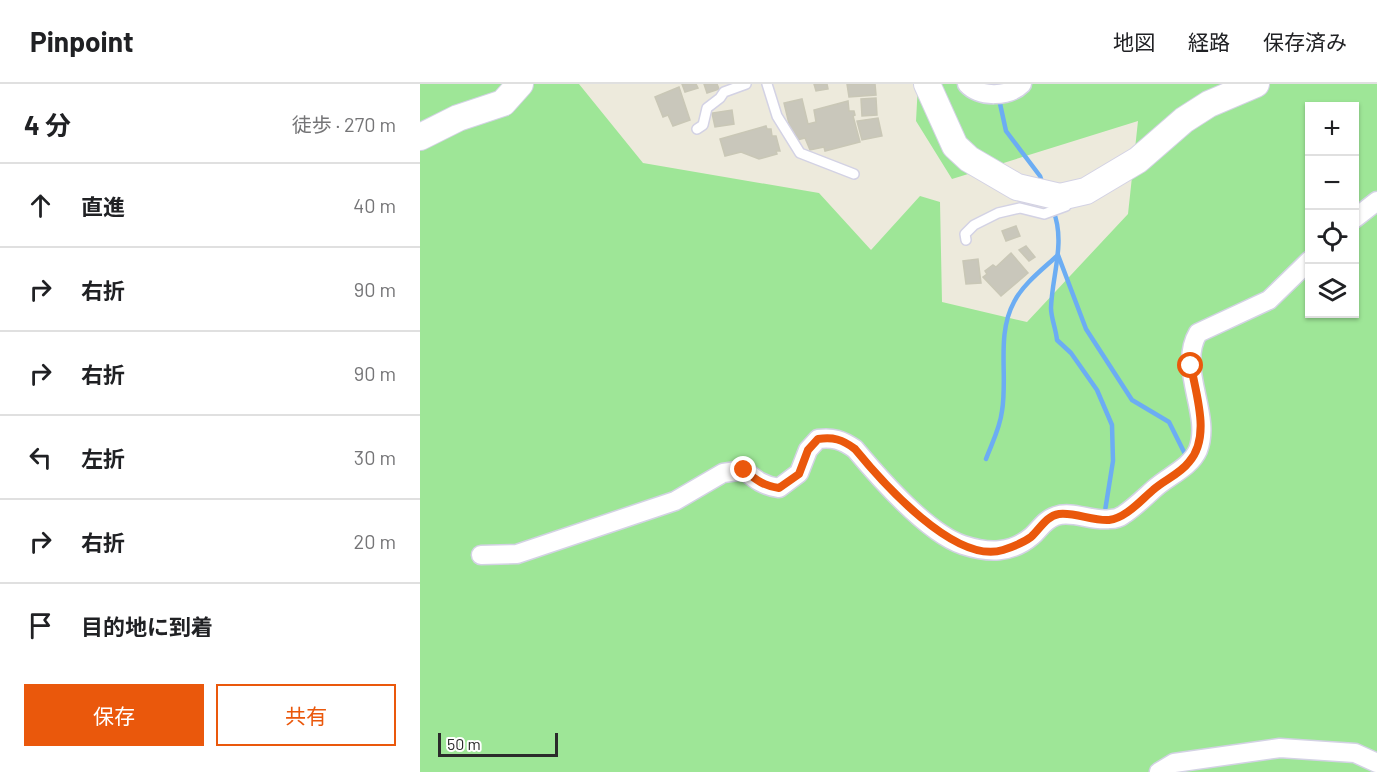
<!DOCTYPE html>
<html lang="ja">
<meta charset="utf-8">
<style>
:root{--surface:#fff;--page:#f2f2f2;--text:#202124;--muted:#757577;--line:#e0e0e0;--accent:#ea580c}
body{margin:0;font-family:Barlow,"Noto Sans JP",sans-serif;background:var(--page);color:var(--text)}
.controls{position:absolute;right:18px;top:18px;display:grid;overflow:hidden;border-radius:0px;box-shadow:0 2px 4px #0004}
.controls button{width:54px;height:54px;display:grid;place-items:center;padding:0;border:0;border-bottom:2px solid var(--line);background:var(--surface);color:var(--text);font:30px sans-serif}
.scale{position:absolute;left:18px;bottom:15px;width:120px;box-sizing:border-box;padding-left:6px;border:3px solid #2b2b2b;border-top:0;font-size:16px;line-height:21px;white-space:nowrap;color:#2b2b2b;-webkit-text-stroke:4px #fff;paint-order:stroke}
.stop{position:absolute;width:18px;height:18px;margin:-14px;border:4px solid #ea580c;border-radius:50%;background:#fff}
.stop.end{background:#ea580c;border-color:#fff;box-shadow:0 2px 6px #0008}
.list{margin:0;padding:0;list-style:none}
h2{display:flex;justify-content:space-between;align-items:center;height:78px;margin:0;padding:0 24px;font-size:26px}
h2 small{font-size:20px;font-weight:400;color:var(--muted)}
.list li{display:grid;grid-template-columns:39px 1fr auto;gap:18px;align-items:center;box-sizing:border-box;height:84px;padding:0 24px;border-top:2px solid var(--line)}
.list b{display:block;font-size:22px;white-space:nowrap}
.list em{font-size:20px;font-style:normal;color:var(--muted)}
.actions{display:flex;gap:12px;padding:18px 24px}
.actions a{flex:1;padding:14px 0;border:2px solid var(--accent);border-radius:0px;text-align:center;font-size:21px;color:var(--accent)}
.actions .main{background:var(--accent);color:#fff}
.icon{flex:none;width:33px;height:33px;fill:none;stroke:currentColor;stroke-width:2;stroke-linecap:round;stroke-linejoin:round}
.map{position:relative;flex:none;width:957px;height:688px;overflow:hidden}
header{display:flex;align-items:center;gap:36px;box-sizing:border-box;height:84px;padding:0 30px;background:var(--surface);border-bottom:2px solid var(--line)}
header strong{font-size:28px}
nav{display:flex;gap:33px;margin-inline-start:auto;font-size:21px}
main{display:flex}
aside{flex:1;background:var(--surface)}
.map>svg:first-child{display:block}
.green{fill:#9ee697;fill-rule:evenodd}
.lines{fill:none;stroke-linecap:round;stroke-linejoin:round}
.stream{stroke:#6cadf3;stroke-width:4.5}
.building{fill:#c9c7bb;stroke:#c9c7b6;stroke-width:1.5}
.lane-casing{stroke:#d3d2e4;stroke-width:12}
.street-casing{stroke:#d3d2e4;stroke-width:21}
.secondary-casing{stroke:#d3d2e4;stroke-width:28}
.lane{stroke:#fff;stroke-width:9}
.street{stroke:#fff;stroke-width:18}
.secondary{stroke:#fff;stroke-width:26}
.route{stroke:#ea580c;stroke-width:8}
</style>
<header>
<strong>Pinpoint</strong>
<nav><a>地図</a><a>経路</a><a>保存済み</a></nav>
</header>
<main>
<aside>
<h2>4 分<small>徒歩 · 270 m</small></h2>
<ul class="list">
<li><svg class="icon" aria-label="ahead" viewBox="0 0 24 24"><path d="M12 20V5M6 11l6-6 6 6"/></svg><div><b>直進</b></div><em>40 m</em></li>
<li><svg class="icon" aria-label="right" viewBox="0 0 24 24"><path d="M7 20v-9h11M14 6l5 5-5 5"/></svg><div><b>右折</b></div><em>90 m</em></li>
<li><svg class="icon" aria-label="right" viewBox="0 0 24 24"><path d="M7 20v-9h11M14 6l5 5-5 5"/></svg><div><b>右折</b></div><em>90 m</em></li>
<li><svg class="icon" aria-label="left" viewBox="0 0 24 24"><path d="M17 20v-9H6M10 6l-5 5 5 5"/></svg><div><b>左折</b></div><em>30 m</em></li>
<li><svg class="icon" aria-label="right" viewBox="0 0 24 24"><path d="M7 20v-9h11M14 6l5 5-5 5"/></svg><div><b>右折</b></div><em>20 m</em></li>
<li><svg class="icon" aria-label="arrive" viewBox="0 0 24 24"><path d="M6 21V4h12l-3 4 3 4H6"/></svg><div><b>目的地に到着</b></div></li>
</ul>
<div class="actions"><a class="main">保存</a><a>共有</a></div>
</aside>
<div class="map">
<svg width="957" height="688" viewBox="0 0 957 688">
<rect width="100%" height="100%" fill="#edeadc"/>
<path class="green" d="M0,0H159L223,79L399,109L451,166L500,112L520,118L522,218L607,238L708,130L718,37L532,95L496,37L498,0H957V688H0ZM890,22H934V230H890Z"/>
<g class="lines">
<g class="stream">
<path d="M579,15L586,47L620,92L623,101"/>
<path d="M633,126C646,158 632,191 631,224C631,234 636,245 637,256L651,269L677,306L692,341L693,377L685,427"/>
<path d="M566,375C572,359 580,344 582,327C588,292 576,251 594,218C603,200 623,185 638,171L666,245L712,316L749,338L764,368"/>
</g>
</g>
<g class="building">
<path d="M262,0H276L278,4L265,8Z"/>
<path d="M284,0H297L299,5L287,9Z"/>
<path d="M394,0H407L408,5L396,7Z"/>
<path d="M427,0H455L456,11L429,13Z"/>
<path d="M259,3L270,36L253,42L248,31L243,33L235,13Z"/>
<path d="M456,14L457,31L442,32L441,15Z"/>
<path d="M382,15L388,40L396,38L394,26L428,17L429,27H434L435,31L433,32L440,58L405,67L404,63L390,66L385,54L377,56L376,51L372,52L364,19Z"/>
<path d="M312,26L314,40L295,43L292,29Z"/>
<path d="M458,34L462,52L442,56L437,37Z"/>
<path d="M346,42L347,45H351L352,52H356L360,67H356L357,70L339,75L321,68L305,72L300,55Z"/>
<path d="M596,142L600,152L586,157L582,147Z"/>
<path d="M606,162L615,173L609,177L599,166Z"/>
<path d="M591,169L608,189L581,212L563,193L567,190L565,187L573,181L576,183Z"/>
<path d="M558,175L561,199L546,200L543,177Z"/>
</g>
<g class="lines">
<defs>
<g id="lane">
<path d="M347,0L357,32L380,69L434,90"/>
<path d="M277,45L283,41L287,24L300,14L304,8L326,0"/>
<path d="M546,156L545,150L554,141L578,129L600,124L624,130L646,122"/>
</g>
<g id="street">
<path d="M547,0C560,14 589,13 602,0"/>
<path d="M934,135L957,117"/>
<path d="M61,471L97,470L255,417L303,389L324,386C336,396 344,402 359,404L379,389L388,366L398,355C413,353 422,356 435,365C460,395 507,449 543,461C568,469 591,470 612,452C620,445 624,436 636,432C652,426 673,438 690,435C694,435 699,434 703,431C714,424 724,414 734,405C748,392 770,384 778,366C792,330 757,285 778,249L849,216L890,176"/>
<path d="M739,688L754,679L860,664L935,669L957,679"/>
</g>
<g id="secondary">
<path d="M507,0L535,62L549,75L597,103L640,113L666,107L718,76L764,36L789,20L836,0"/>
<path d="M0,53L38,34L83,19L100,0"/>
</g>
</defs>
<use href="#lane" class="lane-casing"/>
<use href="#street" class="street-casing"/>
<use href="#secondary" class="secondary-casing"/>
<use href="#lane" class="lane"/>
<use href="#street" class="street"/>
<use href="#secondary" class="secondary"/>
</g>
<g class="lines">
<path class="route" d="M324,386C336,396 344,402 359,404L379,390L388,366L398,355C413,353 422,355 435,365C462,398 535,481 583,466C592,463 603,459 611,453C620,445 626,432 639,430C655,428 672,437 689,436C706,434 720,417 733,406C744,396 760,390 769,378C791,353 776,311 771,282"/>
</g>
</svg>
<div class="controls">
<button>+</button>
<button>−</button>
<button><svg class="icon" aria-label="locate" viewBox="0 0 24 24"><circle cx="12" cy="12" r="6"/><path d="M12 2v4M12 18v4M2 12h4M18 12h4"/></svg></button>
<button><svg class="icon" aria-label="layers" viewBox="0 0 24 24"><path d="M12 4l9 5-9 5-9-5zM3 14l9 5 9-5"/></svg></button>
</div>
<div class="scale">50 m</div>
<div class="stop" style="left:771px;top:282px"></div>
<div class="stop end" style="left:324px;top:386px"></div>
</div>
</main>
